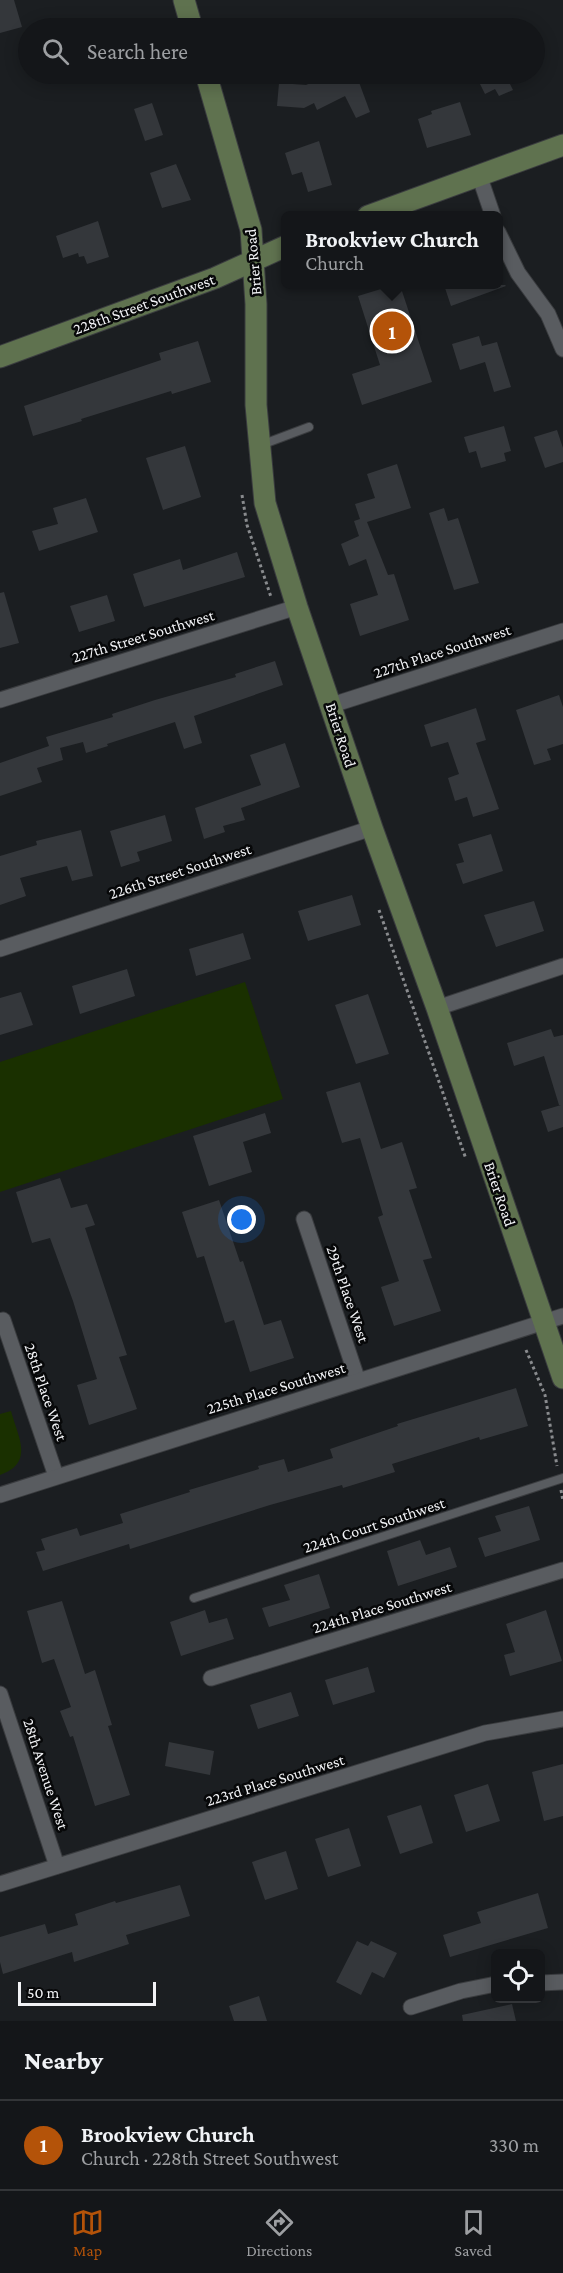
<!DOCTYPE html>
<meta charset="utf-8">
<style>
:root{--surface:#141619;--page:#1d1f22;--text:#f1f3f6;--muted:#9d9fa2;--line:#333538;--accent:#b45309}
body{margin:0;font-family:"Crimson Pro",serif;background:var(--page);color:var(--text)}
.controls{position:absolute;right:18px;bottom:18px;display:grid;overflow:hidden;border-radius:9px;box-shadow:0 3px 15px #0003}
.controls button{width:54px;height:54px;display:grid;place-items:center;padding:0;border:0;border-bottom:2px solid var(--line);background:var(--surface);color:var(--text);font:30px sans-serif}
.scale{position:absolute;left:18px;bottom:15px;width:138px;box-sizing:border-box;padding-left:6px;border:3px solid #f2f3f6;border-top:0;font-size:16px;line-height:21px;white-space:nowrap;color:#f2f3f6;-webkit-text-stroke:4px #070809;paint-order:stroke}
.you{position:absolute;left:242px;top:1220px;width:21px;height:21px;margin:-15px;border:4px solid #fff;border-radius:50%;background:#1a73e8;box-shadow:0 0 0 9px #1a73e833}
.badge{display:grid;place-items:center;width:39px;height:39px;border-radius:50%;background:var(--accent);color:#fff;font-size:20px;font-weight:700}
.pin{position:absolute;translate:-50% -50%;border:3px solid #fff;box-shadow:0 2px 6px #0006}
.popup{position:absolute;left:281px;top:211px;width:222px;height:78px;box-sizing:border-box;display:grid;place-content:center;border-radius:9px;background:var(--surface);filter:drop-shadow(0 2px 4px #0005);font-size:20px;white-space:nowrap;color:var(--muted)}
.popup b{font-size:22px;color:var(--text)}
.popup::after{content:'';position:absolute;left:50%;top:100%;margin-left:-12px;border:12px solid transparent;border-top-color:var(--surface)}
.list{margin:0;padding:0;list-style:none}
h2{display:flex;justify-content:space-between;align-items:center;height:78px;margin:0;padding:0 24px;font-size:26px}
h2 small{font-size:20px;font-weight:400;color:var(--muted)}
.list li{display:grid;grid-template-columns:39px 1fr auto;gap:18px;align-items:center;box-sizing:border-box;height:90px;padding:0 24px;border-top:2px solid var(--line)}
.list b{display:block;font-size:22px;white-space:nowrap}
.list p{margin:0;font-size:20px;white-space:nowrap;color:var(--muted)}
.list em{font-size:20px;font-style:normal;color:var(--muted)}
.icon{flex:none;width:33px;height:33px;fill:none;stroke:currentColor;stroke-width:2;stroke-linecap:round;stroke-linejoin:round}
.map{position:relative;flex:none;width:563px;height:2021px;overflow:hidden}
.search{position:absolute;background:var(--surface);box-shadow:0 3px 15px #0003;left:18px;right:18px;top:18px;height:66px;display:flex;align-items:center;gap:15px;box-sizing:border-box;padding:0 21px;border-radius:33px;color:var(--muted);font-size:22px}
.sheet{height:168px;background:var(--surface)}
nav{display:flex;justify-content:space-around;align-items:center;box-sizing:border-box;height:84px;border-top:2px solid var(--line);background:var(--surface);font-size:16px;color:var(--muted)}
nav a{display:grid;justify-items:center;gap:3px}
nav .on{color:var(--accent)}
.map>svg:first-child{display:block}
.green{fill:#1a3000}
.building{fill:#34373b}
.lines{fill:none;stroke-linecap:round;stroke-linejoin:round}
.service-casing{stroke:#3a3c3f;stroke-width:10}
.minor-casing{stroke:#3a3c3f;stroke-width:17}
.secondary-casing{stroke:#3a3c3f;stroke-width:23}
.path{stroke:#898b8e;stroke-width:3;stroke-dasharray:3 3;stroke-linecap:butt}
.service{stroke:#595c60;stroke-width:8}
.minor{stroke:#595c60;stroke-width:15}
.secondary{stroke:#5f724f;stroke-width:21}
.labels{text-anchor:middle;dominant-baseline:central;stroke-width:5;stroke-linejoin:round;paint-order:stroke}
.street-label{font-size:16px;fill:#f2f3f6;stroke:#070809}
</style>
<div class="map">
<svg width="563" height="2021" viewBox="0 0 563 2021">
<rect width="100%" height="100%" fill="#1b1e21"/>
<g class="green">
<path d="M245,982L283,1099L0,1192V1062Z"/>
<path d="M11,1411C18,1437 35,1463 0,1475V1414Z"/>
</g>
<g class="building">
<path d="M0,0H14L22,27L0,33Z"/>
<path d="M331,74H356L370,112L356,118L345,96L317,110L314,103L304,108L277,106L279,83L306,85Z"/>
<path d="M475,74H526L509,82L513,90L499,96L495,89L485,94Z"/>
<path d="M460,102L471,135L427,148L418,119L432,114L431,111Z"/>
<path d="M152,103L163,135L145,141L134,109Z"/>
<path d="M319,141L332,185L308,192L302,172L292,175L285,153Z"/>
<path d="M176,164L191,200L162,208L150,173Z"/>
<path d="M98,221L109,257L87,264L84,256L79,257L78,253L63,258L56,236Z"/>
<path d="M394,285H400L432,382L362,405L352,374L380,365L358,296Z"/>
<path d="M444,285H505L506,286L451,306Z"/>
<path d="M479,336L482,346L497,342L511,387L494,392L485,362L460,370L452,344Z"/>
<path d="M198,341L211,382L172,394L171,391L81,419L82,421L33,436L24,406L161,360L159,353Z"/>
<path d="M504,426L511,451L504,453L506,461L481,468L476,451L469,453L464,437Z"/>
<path d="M557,430L563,448V462L545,468L534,437Z"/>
<path d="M185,446L201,497L163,510L146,458Z"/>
<path d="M397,464L411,508L367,522L388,575L394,574L409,620L360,636L350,604L378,595L366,559L349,566L341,544L359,536L354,521L360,519L355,504L375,498L367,474Z"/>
<path d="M86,498L98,532L39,551L32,531L58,524L53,508Z"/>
<path d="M444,508L448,521L458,518L479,583L454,590L429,513Z"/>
<path d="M237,552L245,577L144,607L133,574L180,559L183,570Z"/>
<path d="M4,592L19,643L0,648V593Z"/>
<path d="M107,595L115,621L79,632L70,606Z"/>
<path d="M275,661L283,685L194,716L202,743L184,749L175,722L107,744L108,746L86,753L83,742L60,748L63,760L37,768L42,782L0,796V763L49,746L46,737L113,717L112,714L155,700L236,677L235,674Z"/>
<path d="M559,695L563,707V744L547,749L551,760L534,765L516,710Z"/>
<path d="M476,708L486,740L476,743L499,809L473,817L467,797L455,801L448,778L459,774L448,742L431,747L424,725Z"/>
<path d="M285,743L300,787L241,808L245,820L223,826L225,832L204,839L195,808L261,785L250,755Z"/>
<path d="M165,815L172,841L137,852L140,861L121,867L110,831Z"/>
<path d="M81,830L93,876L72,881L67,866L20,878L26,896L0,905V856L37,845L36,841Z"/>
<path d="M491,834L503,871L463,884L456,864L464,862L458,844Z"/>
<path d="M352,895L361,925L308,941L298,911Z"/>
<path d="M534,901L544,931L496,947L484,915Z"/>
<path d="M243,933L251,959L196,976L189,949Z"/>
<path d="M127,969L135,996L80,1014L72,986Z"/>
<path d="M21,992L33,1025L0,1035V998Z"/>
<path d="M368,994L389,1054L356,1064L335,1005Z"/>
<path d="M551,1029L554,1037L563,1035V1127L548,1132L541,1111L561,1105H559L544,1056L514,1066L507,1043Z"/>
<path d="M360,1082L381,1149L402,1142L417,1188L409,1190L432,1258L423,1260L441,1311L394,1326L381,1287L399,1281L378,1217L383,1215L360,1138L342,1143L326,1092Z"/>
<path d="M265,1113L271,1133L243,1142L252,1172L209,1186L193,1136Z"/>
<path d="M60,1178L71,1208L87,1204L95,1225L85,1228L127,1355L119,1357L137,1409L89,1425L77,1385L97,1379L73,1301L50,1238L32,1243L16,1192Z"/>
<path d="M219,1200L240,1262L243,1261L264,1325L281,1320L294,1358L250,1372L234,1320L225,1323L204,1256L197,1258L182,1212Z"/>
<path d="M516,1388L528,1426L480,1440L479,1437L392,1464L395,1472L343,1488L342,1485L270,1505L130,1549L129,1544L43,1571L36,1552L45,1550L41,1539L77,1528L80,1536L123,1523L120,1514L190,1492L189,1490L259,1469L258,1466L284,1459L288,1472L333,1458L330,1449L398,1426L397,1424Z"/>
<path d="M529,1506L540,1540L485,1557L478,1538L501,1531L495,1516Z"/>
<path d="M420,1540L426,1555L450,1547L457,1567L398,1586L387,1551Z"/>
<path d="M319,1574L330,1608L269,1627L262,1608L290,1600L284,1585Z"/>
<path d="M62,1601L85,1674L95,1670L112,1725L108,1726L130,1795L95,1806L73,1736L70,1737L60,1711L71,1707L54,1659L42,1663L27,1611Z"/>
<path d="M205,1610L209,1623L227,1618L234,1639L181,1656L170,1622Z"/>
<path d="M546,1610L562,1661L510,1676L504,1655L515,1652L506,1624Z"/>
<path d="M368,1667L375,1692L333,1705L325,1680Z"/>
<path d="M291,1692L299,1716L258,1729L250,1705Z"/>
<path d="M169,1742L214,1751L210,1775L165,1766Z"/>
<path d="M563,1764V1816L544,1821L532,1772Z"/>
<path d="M488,1784L500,1821L466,1832L454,1795Z"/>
<path d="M421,1805L433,1843L400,1854L387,1816Z"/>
<path d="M349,1828L361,1866L328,1877L315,1839Z"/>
<path d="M286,1851L298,1889L265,1900L252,1862Z"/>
<path d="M180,1885L190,1916L126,1935L129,1944L74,1962L72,1952L3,1974L0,1962V1937L45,1924L48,1934L78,1925L75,1914L115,1901L116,1903Z"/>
<path d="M538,1893L548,1928L450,1957L443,1935L481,1923L477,1912Z"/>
<path d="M357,1941L368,1946L371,1941L397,1953L384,1978L372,1972L361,1995L336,1982Z"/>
<path d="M259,1996L267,2021H234L229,2006Z"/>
<path d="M512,2004L516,2021H463L462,2015Z"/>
</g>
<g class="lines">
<defs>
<g id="service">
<path d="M261,445L309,427"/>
<path d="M194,1598L563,1478"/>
</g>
<g id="minor">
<path d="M479,175L493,216"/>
<path d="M498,232L518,273L548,314L563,349"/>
<path d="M0,700L297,607"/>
<path d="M332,705L563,631"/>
<path d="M0,949L372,828"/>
<path d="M437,1008L563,966"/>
<path d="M304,1219L358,1381"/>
<path d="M3,1320L56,1476"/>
<path d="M0,1495L563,1316"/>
<path d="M211,1678L563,1570"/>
<path d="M0,1694L57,1866"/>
<path d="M0,1884L485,1733L563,1719"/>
<path d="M540,1983L563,1982"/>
<path d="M411,2007L461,1991L496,1984"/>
</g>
<g id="secondary">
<path d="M184,0L192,28"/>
<path d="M206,74L251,230L256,304V405L265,503L297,607L372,828L437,1008L563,1378"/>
<path d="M368,216L563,145"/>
<path d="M0,357L215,278L286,246"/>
</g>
</defs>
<use href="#service" class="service-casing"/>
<use href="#minor" class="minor-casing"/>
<use href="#secondary" class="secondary-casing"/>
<g class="path">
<path d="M242,495L247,525L271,597"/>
<path d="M379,910L466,1159"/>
<path d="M526,1350L545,1395L557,1466"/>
<path d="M561,1490L563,1501"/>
</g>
<use href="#service" class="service"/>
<use href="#minor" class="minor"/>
<use href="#secondary" class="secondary"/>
</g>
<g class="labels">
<g class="street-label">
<text transform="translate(253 262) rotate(-95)">Brier Road</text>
<text transform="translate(144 304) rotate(-20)">228th Street Southwest</text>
<text transform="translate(143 636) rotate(-17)">227th Street Southwest</text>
<text transform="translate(442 651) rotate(-18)">227th Place Southwest</text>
<text transform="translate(341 735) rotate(72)">Brier Road</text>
<text transform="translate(180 871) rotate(-18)">226th Street Southwest</text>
<text transform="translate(500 1194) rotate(71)">Brier Road</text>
<text transform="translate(348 1294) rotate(71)">29th Place West</text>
<text transform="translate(276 1388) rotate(-17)">225th Place Southwest</text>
<text transform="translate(46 1392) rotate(71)">28th Place West</text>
<text transform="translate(374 1525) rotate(-18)">224th Court Southwest</text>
<text transform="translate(382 1607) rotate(-17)">224th Place Southwest</text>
<text transform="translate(46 1774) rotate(72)">28th Avenue West</text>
<text transform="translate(275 1780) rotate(-17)">223rd Place Southwest</text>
</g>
</g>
</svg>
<div class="controls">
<button><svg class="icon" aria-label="locate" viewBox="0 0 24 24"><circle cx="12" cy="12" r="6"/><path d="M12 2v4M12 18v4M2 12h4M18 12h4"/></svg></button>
</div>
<div class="scale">50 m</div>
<div class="you"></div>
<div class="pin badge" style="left:392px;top:331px">1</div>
<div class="popup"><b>Brookview Church</b>Church</div>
<div class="search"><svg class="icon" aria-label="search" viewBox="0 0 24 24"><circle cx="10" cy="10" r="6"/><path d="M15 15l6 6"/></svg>Search here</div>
</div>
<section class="sheet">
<h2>Nearby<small></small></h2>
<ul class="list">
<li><span class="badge">1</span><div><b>Brookview Church</b><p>Church · 228th Street Southwest</p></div><em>330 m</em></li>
</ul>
</section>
<nav>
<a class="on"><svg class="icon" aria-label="map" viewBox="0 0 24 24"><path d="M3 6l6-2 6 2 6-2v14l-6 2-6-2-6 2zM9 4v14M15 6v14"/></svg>Map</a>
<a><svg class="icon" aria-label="directions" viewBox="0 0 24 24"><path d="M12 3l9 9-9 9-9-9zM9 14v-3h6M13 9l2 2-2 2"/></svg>Directions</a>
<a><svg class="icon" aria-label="saved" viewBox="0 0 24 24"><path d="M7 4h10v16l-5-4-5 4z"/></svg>Saved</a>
</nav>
